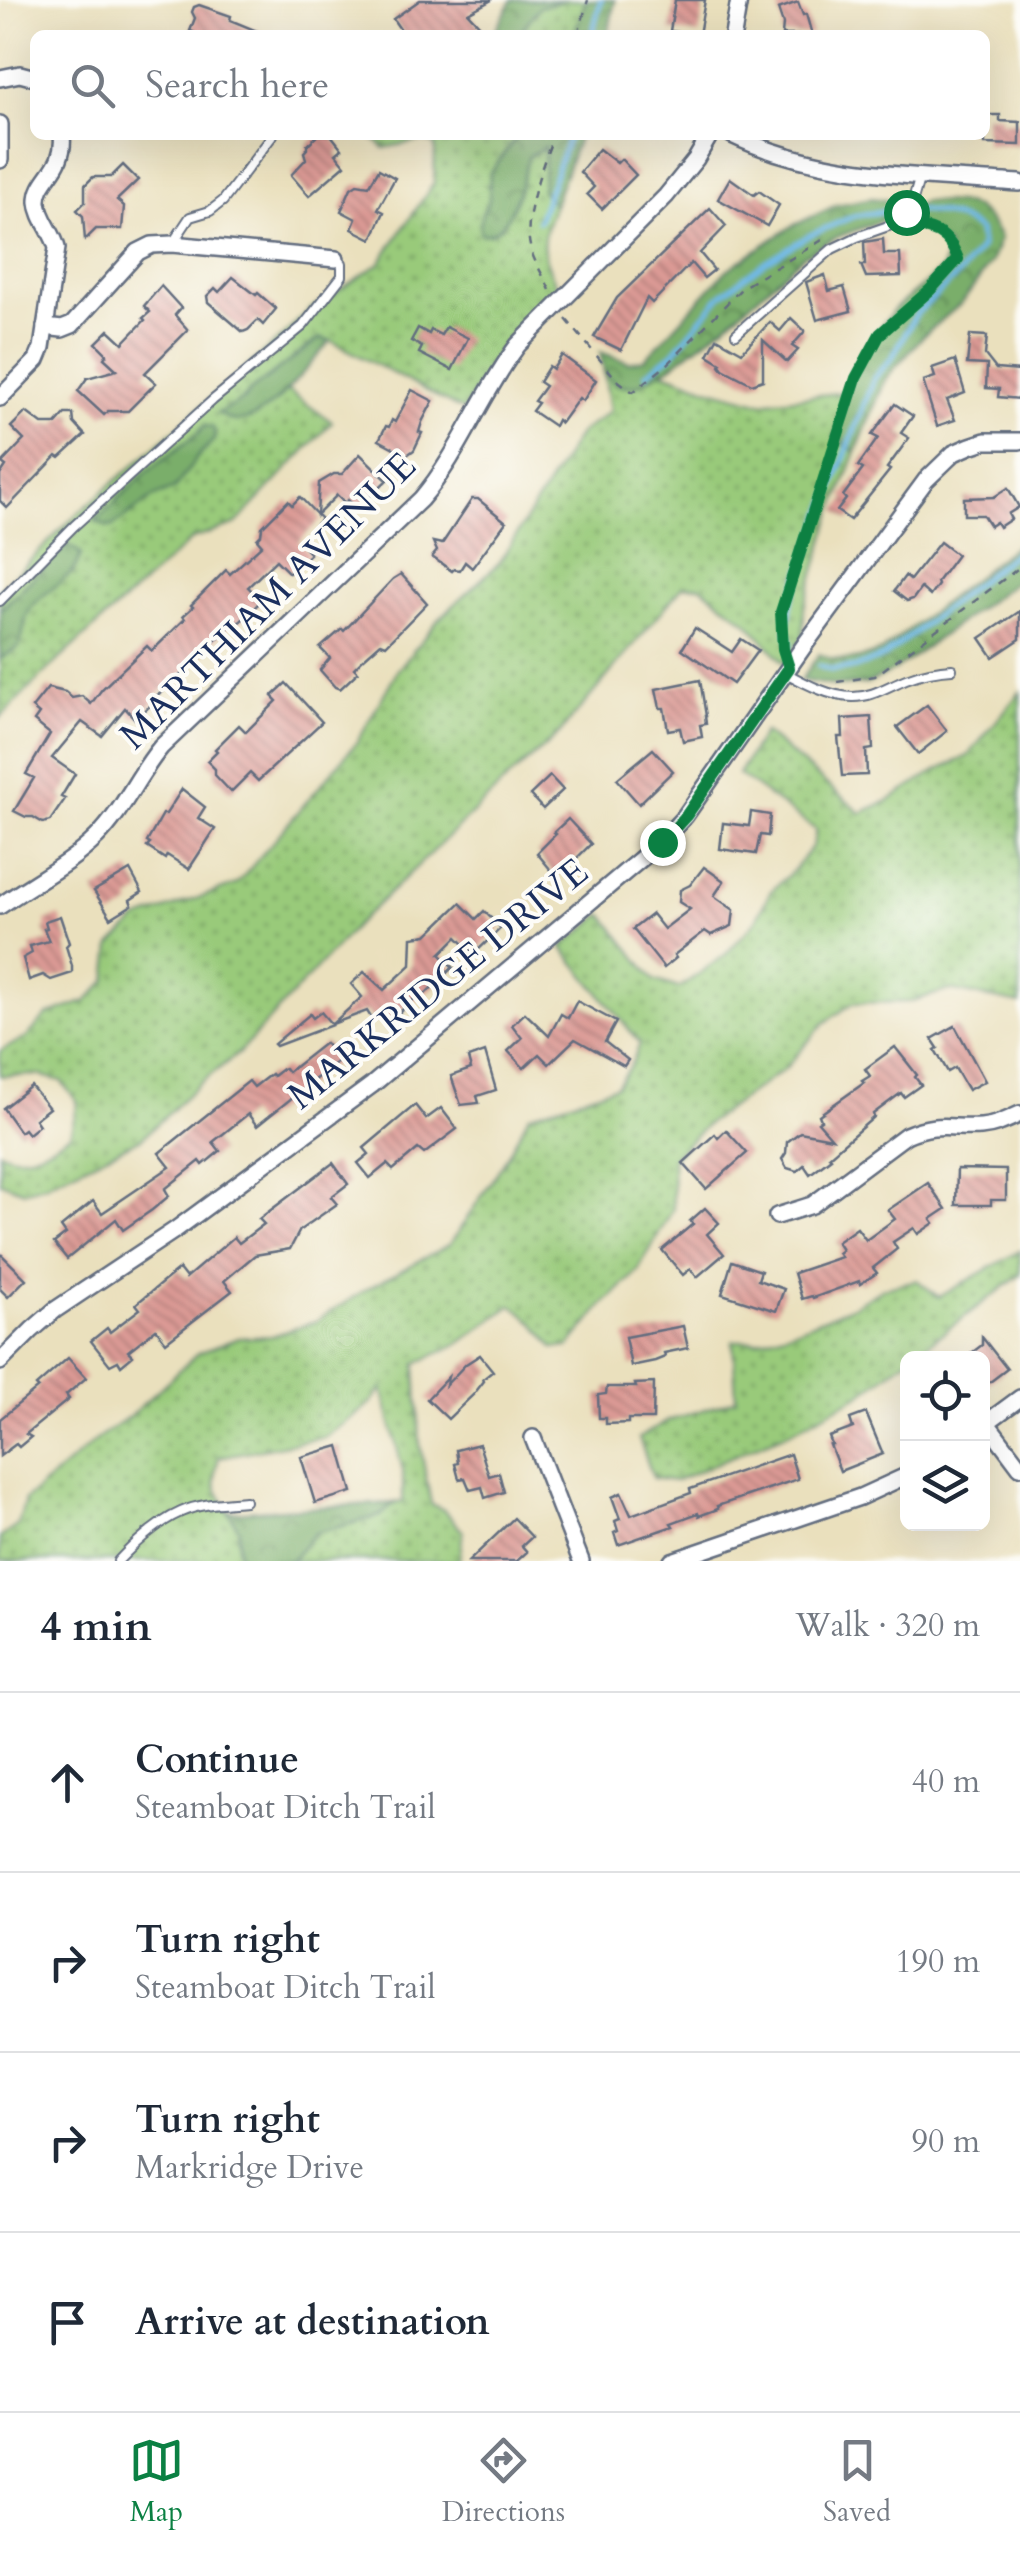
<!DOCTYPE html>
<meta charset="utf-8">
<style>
:root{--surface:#fff;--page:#f2f2f3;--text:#1f2937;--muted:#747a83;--line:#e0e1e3;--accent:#0b8043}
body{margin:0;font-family:Cardo,serif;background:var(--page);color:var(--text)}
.controls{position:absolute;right:30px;bottom:30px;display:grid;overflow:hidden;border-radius:15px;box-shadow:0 10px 40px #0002}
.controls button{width:90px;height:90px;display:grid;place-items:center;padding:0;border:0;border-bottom:2px solid var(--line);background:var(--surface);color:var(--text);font:50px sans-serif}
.stop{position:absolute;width:30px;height:30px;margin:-22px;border:8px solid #0b8043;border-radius:50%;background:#fff}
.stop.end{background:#0b8043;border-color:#fff;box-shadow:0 2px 10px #0008}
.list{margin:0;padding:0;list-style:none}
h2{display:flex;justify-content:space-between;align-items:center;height:130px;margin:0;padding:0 40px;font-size:42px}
h2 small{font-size:32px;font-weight:400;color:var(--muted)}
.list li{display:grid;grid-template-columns:65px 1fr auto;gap:30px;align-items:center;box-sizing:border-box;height:180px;padding:0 40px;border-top:2px solid var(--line)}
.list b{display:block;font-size:38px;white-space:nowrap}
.list p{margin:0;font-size:32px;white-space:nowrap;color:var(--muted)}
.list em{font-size:32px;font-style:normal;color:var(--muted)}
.icon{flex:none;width:55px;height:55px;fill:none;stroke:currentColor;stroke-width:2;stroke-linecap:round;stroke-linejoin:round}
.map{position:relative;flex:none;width:1020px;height:1561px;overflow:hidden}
.search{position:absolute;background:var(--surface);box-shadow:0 10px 40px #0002;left:30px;right:30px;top:30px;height:110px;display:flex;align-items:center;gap:25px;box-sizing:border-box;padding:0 35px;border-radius:15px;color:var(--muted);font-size:38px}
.sheet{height:850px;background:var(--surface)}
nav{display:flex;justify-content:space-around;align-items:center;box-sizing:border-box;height:140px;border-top:2px solid var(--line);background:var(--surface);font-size:28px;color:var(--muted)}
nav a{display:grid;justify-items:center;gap:5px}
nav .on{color:var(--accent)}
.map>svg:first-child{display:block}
.grass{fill:url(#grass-dots);stroke:#5a7c6c;stroke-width:2.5;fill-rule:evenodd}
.forest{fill:url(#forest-crowns);stroke:#4a6e64;stroke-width:2.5}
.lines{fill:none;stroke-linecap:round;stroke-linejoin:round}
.stream{stroke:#71b9e9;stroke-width:5}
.building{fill:url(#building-back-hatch)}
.lane-casing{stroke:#636d7f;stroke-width:12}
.street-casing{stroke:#636d7f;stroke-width:20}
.path{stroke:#636d7f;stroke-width:2.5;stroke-dasharray:8 8;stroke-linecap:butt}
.lane{stroke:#fff;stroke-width:8}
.street{stroke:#fff;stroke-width:15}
.route{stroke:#0b8043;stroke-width:12}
.labels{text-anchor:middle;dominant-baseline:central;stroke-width:8;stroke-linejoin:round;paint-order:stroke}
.street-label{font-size:38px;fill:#1b2f5e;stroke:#fdfcf7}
</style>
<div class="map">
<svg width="1020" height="1561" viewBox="0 0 1020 1561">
<defs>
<pattern id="grass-dots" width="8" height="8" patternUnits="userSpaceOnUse" patternTransform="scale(2.5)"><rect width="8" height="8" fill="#99ca7a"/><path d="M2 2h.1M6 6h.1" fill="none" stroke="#7ca467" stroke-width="1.8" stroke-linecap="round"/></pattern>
<pattern id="forest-crowns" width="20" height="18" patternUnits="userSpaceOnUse" patternTransform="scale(2.5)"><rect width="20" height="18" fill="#7aae6a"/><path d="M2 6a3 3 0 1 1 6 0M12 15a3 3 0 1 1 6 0" fill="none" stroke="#638e5a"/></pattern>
<pattern id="building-back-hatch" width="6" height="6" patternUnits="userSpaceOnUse" patternTransform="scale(2.5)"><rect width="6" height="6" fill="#db9a94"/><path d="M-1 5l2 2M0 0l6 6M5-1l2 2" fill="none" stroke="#b17e7c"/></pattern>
</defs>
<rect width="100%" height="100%" fill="#fdfcf7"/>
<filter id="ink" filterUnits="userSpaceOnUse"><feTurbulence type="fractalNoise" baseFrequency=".01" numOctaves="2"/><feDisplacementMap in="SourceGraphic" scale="20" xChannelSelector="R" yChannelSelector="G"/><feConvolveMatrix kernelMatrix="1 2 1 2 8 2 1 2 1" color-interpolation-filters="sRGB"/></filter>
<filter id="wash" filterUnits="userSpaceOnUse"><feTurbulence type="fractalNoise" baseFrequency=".0048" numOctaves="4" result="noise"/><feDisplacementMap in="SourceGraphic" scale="40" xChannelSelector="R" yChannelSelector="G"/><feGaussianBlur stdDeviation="2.25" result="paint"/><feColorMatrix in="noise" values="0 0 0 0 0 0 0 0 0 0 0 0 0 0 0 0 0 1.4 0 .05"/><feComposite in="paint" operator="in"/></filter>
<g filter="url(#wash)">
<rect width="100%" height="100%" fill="#eae0bd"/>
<g class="grass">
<path d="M566,0H586L574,35H518L539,7Z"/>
<path d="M370,135H518L490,173L489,200L482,213V234C513,237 521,178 529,156L545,146L542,190L554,205C538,246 541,250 558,289C509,327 492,357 464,411L331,341L320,338C298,354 276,371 254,388C247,394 244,399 235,404L275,402L287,390L332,422L235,525L192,539L49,669L0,718V659C31,642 15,637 27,614C37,596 58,583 74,571L68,544L0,610V590L74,517L286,333L309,310L379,264L434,183L435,145L425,140L384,148ZM205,426L208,448L198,456L175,488L153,497L113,526L108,527L103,523L147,472L197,435Z"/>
<path d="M662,371L708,388L759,402L846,392L835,437L856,452L832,515L804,608L803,636L784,663L748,623L700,586H683L559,734L513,774L358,923L239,1053L199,1084L142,1138L46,1184L24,1191L0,1182V1151C24,1165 50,1148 70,1134L78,1103L61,1081L38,1075L0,1076V1051L27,1037L47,1015L87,1001L107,980L111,946L137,920L237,884L357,742L397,671L438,620L499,563L579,434L610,411L604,372L616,385L635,386Z"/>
<path d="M1020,692V1004L950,990L908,1002L853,1003L823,1024L786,1068L708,1123L672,1158L673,1209L638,1271L604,1304L569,1347L554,1348L533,1322L512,1305L460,1343L416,1364L420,1444L431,1504L444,1510L463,1532L459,1561H291L315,1533L380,1516L395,1503L403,1502V1471L382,1389L367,1407L325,1437L219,1457C208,1497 223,1493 237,1525C241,1535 237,1546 240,1557L249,1561H0V1538L18,1525L25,1500L95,1441L131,1415L198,1353L238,1338L272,1336L316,1321L365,1290L450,1244L504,1162L529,1115L616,1086L631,1065L640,1043L562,947L603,914L654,980L679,988L725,955L755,922L770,892L794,870L813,845L816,830L738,774L764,732L861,813L888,801L934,772L968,756Z"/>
<path d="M1020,1251V1275L860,1395L791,1431L675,1481L653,1478L639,1438L668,1421L736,1399L733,1341H757L800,1328L853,1306L883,1288L917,1280L939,1297Z"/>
</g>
<g class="forest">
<path d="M512,0H566L539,7L518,35H493Z"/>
<path d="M586,0H615L608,35H574Z"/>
<path d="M518,135H579L554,205L542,190L545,147L529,156C521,178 513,237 481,234L479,226L482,213L489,200L490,173Z"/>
<path d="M871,198L903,202L895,216L837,237L803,256L729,322L670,367L635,386L616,385L604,372L600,352L628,362L645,359L727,270L792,226L837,205Z"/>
<path d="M924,201C966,204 978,197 1000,238L992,261L962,303L924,335L886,378L856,452L834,438L851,375L869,342L894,309L942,269L948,246L910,221L914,207Z"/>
<path d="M320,338L330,341C312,362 269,419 240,421C232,422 225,417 218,413L244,399L249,392Z"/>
<path d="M205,426L212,427L215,431L214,440L198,456L175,488L153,497L113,526L108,527L95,521L147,472L196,435Z"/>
<path d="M1020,542V578L895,670L867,684L834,686L801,680L819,654C841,665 860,659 882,651Z"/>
<path d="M68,544L81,554C76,579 46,588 31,608C22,621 25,634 19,647L0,659V610Z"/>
<path d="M395,1503L380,1516L315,1533L291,1561H249L240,1557L238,1549L239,1529L228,1512Z"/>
</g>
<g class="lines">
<g class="stream">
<path d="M592,35L601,0"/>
<path d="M538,221L569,135"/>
<path d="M646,374L673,353L722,294L762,264L810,235L854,216L893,210"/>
<path d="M791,645L787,630L792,597L874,378L892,358L916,314L961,272L981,247L979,231C958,214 940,213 914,210"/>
<path d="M819,666L831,670L855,668L885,656L1020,549"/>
</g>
</g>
<g id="blocks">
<g class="building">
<path d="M420,0H492L468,13L482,28L475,35H404L393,19Z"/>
<path d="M675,0H705L699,35L670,31Z"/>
<path d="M798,2L803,15L806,14L812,35H782L783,24L778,9Z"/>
<path d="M199,5L231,16L230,20L267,35H192L193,32L190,31L195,18L192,12L194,7Z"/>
<path d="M985,115H1000V121L1020,122V145L985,144Z"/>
<path d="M318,135H331L342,149L336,154L345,165L309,196L291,175L306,159L304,152L307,149V145Z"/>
<path d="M599,149L617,163L621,159L636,175L602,209L587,194L594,187L580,172Z"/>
<path d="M123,165L138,180L117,200L124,206L122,229H96L85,240L83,216L77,210L85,202V185L93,177H111Z"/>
<path d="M379,169L395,178L378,209L384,212L372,239L352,229L356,219L341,211L351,188L357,184L369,186Z"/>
<path d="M730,178L754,195L759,191L779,205L767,226L718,199Z"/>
<path d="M710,208L726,226L700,253L714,270L704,278L691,263L652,303L647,298L621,350L594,337L617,298Z"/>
<path d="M883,239L884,254H900L901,276L866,277L861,265H865L864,242Z"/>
<path d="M825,275L829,291L844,287L851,311L817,320L806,282Z"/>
<path d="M233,277L256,295L258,293L276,309L263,325L258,320L248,330L243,332L208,302L207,296L215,288L219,292Z"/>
<path d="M161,286L181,308L175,315L188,330L145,373L156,383L128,411H108L104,415L78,391L87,378L117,370L104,358L107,354L96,343L109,330L123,343L145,320L143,318L150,312L144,306Z"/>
<path d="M791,318L805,331L792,346L798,350L787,362L763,340V380L752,384L723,369L720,365L721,363L708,355L717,338L742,352L770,322L780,331Z"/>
<path d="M446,327L468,338L452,370L419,353L422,347L411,341L418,328L429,334L431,330L441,335Z"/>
<path d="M970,335L987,336L985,355L996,369L1020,371V399L998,397L999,389L986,388L987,365L967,364Z"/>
<path d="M562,355L596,380L583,401L579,398L561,423L557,420L554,426L532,411L538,403L534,401L545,386L539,382L549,366L553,369Z"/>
<path d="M955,360L965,393L947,400L955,420L937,426L923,381L935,377L932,368Z"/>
<path d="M412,390L433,401L422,422L419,432L422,433L414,450L407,455L379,440L386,426L389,427L392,420L395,422Z"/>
<path d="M895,404L913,416L901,433L909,438L887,468L890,470L850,520L837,511L846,499L843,496L863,469L858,466L878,438L872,435Z"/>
<path d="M26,412L42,424H56L65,414H73L74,423L85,435L60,458L57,456L7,508L0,501V475L6,466L2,463L24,440L11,427Z"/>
<path d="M360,454L387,480L357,509L348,500L345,503L337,495L317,515L319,483L334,474H342Z"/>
<path d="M1008,488L1019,507L1008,514L1011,519L999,527L996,522L990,526L983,515H964V498L994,497Z"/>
<path d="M300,497L321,519L299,542L310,554L289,573L276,560L248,587L261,600L259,603L241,621L237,623L235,621L204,651L206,653L154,698L157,700L135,719L125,708L102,736L82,722L52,758L75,774L61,797L65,799L50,821L43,823L33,817H26L14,811L34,778L26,774L50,734L34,721L39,714L32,708L48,688L65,692L72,698L82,696L91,704L102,689L147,646L152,651L185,619L183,616L193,607L191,605L226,570L230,574L262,545L257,539L261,535L262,527L288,501L292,505Z"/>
<path d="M472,499H478L506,522L472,568L465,562L460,570L454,569L452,571L432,557L437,551L433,542L442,544Z"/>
<path d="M940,542L957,555L937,582L938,585L930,596L921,588L913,599L907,601L894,591L905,576L910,580Z"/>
<path d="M401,574L427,603L386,645L381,643L363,659L354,668L358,672L340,689L335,687L320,670L330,658L320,648L342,629L344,631L393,579Z"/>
<path d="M1020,611V639L993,657L980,638Z"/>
<path d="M695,628L732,652L741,639L758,650L733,684L682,649Z"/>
<path d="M700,680L706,716H705L706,724L700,725L702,737L683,741L680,728L668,730L664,708H660L656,689Z"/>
<path d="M286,683L322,722L258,781L250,773L231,792L215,775V769L207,761L217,751L215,749L239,725L246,732L277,701L272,696Z"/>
<path d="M927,705L947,731L918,754L897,727Z"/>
<path d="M871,717L873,749L866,750L867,775L842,776L838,737H843L842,719Z"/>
<path d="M653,749L673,771L639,804L617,779Z"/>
<path d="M550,776L563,790L543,809L530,795Z"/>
<path d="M182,789L205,807L198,818L215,829L189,869L167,855L165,859L147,847L150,844L147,842L163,814H166Z"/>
<path d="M751,812L770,815L768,836L760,835L756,854L720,849L723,823L749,826Z"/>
<path d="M568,819L591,844L570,865L568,863L555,875L537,853L556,834L554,832Z"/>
<path d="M704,867L724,881L714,896L734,910L732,926L711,935L705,931L674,955L676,958L664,968L633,929L652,914L664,929L690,909L679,902L680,890L690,885Z"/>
<path d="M130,870L142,892L130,900L132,905L111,918L94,891Z"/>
<path d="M460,903L476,919L484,911L501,928L474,954L457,937L440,954L453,967L418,1001L415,998L388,1023L379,1013L372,1019L367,1011L332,1024L362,997L351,984L364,972L384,990L411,965L412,937L427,935Z"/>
<path d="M60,916L69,943L66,946L72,966V973L51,980L43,975L29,980L23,958L32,953L30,946L49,941L44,929L47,928L45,921Z"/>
<path d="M577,1001L616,1022L605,1042L628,1060L624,1066L575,1039L549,1064L539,1054L524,1068L508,1051L522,1038L512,1025L525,1013L549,1036L561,1014L568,1018Z"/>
<path d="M321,1012L332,1025L276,1046L274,1044L310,1014L313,1018Z"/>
<path d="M955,1026L985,1081L968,1090L955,1068L948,1072L935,1050L938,1048L932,1039Z"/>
<path d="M325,1043L339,1060L257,1126L248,1114L213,1142L220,1151L203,1165L200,1161L165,1189L169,1196L152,1210L123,1230L116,1219L67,1259L54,1243L66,1234L61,1227L93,1201L102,1213L170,1167L159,1153L249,1081L254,1087L271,1074L273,1076L282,1069L285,1068L288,1072Z"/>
<path d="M895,1047L917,1075L915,1077L921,1085L904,1097L901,1093L873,1114L874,1117L829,1156L831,1158L810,1174L804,1165L797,1171L787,1168L782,1159L786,1153L787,1142L800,1132L832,1138L818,1122L821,1120L819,1115L864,1083L862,1081L870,1076L865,1069Z"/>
<path d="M485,1052L496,1090L477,1096L479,1103L461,1105L451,1076L471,1069L468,1058Z"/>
<path d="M31,1086L49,1108L35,1119L39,1125L28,1134L24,1129L20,1132L3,1108Z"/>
<path d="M415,1105L426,1119L441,1108L457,1129L424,1154L418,1149L393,1170L387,1164L370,1178L358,1163L369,1154L364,1148Z"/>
<path d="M726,1130L747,1153L706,1189L683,1163L715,1134L718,1138Z"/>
<path d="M333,1163L348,1184L331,1197L337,1204L300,1230L290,1249L255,1255L224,1281L232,1291L166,1342L156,1329L128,1351L133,1356L121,1366L118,1361L110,1365L91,1341L107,1328L110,1332L140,1309L136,1304L179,1269L186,1278L234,1237L239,1243L264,1224L259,1219Z"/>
<path d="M957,1169L1006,1170V1200H991V1205H956Z"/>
<path d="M928,1183L946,1209L931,1219L934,1223L918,1234L914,1228L893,1242L897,1249L873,1268L877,1273L860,1284L859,1281L813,1298L812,1296L802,1299L794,1273L841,1257L838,1253L842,1250L837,1242L857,1228L866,1240L895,1219L888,1210Z"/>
<path d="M705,1208L719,1223L707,1234L724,1254L697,1277L690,1269L683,1275L662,1250L693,1224L690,1221Z"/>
<path d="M0,1253L26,1279L8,1297L0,1289Z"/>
<path d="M732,1261L761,1271L758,1280L784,1289L776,1311L722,1294Z"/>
<path d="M683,1326L688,1348L664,1353L665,1357L655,1361L631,1366L625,1337Z"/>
<path d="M982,1337L1007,1369L982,1388V1358H965L982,1345Z"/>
<path d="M480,1355L493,1371L483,1379L484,1381L474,1394L448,1419L427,1399L448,1377L446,1385L466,1364Z"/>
<path d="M68,1358L86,1378L66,1395L69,1399L26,1434L31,1437L19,1447L16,1444L0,1456V1419L38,1388L36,1386Z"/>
<path d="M654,1383L653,1419H628V1423L606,1424V1418H599L598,1395L606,1394L607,1387H636L635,1384Z"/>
<path d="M866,1413L883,1454L840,1471L830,1445H832L829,1437L853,1428L850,1419Z"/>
<path d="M479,1444L489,1476L499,1473L504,1492L485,1498L482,1487L470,1490L465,1478L459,1479L455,1464L458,1463L456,1450Z"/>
<path d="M339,1446L352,1492L315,1503L301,1457Z"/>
<path d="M790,1454L798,1479L717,1506L718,1509L699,1516L698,1513L671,1523L673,1526L618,1545L614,1533L618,1531L615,1521L620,1519L612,1497L621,1493L631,1515L691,1493L690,1489Z"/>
<path d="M514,1518L532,1537L522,1546L527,1552L517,1561H469Z"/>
</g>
</g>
</g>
<g filter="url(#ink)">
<use href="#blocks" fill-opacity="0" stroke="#636d7f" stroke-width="2.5"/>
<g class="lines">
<defs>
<g id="lane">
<path d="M172,244L190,217L210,211L223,201L273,135"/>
<path d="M736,334L832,249L857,237L894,224L901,217L913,200L920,176"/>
<path d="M0,601L74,526L213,400L303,326L342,276V263L336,259"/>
<path d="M786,673C806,684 831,697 853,697C873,697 888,686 906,679C921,673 935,670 952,669"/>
<path d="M118,1561C135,1543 158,1522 181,1512C201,1503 224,1503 245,1501"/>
</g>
<g id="street">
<path d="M733,35L739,0"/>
<path d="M0,78L20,74L35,78"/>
<path d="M0,124V160"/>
<path d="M732,135C821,178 924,176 1020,183"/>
<path d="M45,327L62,329L72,325L138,252L152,245L172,244L336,259"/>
<path d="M0,398L37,360L42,348L57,248C53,232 39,218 38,202C37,178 66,170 62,135"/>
<path d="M0,906C32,883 69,865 97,837C123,811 137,776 161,747L421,499C461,452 481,394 518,345L666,196L696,159L710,135"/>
<path d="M777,1216L812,1205L906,1135C938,1121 950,1129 981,1127C995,1126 1007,1120 1020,1114"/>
<path d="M0,1362L32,1330L55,1310L175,1230L372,1085L661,842L685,816L806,643L926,480L954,453L970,446L985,441H1020"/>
<path d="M987,1423L1020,1467"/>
<path d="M982,1426L1020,1398"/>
<path d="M533,1438L581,1561"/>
<path d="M672,1561L860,1497L908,1475"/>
</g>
</defs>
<use href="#lane" class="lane-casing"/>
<use href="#street" class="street-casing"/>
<g class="path">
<path d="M578,35L588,0"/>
<path d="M550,290C544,276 533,261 530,246C523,217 543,162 554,135"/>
<path d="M566,319L617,380L633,392L668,364L743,287L829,236"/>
<path d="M783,646L781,612L856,378L880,334L931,290L958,259C948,232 937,231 910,227"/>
<path d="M837,682L875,676L1020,567"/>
</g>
<use href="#lane" class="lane"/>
<use href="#street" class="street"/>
</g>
</g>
<g class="lines" filter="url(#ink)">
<path class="route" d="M662,842L686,816L789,668L783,649L781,612L856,378L880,334L930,290L958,259C945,225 926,229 894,224L906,212"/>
</g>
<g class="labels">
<g class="street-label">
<text transform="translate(268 601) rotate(-45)">MARTHIAM AVENUE</text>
<text transform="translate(438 984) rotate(-39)">MARKRIDGE DRIVE</text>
</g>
</g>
</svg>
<div class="controls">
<button><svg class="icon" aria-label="locate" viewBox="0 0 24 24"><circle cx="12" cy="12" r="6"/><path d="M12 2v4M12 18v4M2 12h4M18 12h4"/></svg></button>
<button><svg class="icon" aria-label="layers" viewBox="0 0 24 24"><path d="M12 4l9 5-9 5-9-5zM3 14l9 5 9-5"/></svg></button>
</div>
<div class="stop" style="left:906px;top:212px"></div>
<div class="stop end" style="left:662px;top:842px"></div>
<div class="search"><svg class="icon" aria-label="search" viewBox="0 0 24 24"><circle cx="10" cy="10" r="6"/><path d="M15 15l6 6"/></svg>Search here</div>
</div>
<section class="sheet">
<h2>4 min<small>Walk · 320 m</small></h2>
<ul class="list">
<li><svg class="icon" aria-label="ahead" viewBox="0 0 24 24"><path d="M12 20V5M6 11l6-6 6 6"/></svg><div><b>Continue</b><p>Steamboat Ditch Trail</p></div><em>40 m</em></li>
<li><svg class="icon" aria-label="right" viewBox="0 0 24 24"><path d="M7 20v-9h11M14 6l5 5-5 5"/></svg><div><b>Turn right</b><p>Steamboat Ditch Trail</p></div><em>190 m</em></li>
<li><svg class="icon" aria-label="right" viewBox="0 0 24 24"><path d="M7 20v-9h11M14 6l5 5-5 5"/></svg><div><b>Turn right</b><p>Markridge Drive</p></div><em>90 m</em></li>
<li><svg class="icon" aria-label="arrive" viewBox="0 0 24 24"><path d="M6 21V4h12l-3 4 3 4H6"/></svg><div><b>Arrive at destination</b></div></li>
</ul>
</section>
<nav>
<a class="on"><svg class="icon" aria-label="map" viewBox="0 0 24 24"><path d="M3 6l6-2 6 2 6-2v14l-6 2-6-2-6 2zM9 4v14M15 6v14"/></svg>Map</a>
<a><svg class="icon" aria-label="directions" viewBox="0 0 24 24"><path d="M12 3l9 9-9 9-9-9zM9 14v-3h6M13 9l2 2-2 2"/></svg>Directions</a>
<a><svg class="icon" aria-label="saved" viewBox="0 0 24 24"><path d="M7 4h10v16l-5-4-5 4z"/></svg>Saved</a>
</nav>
